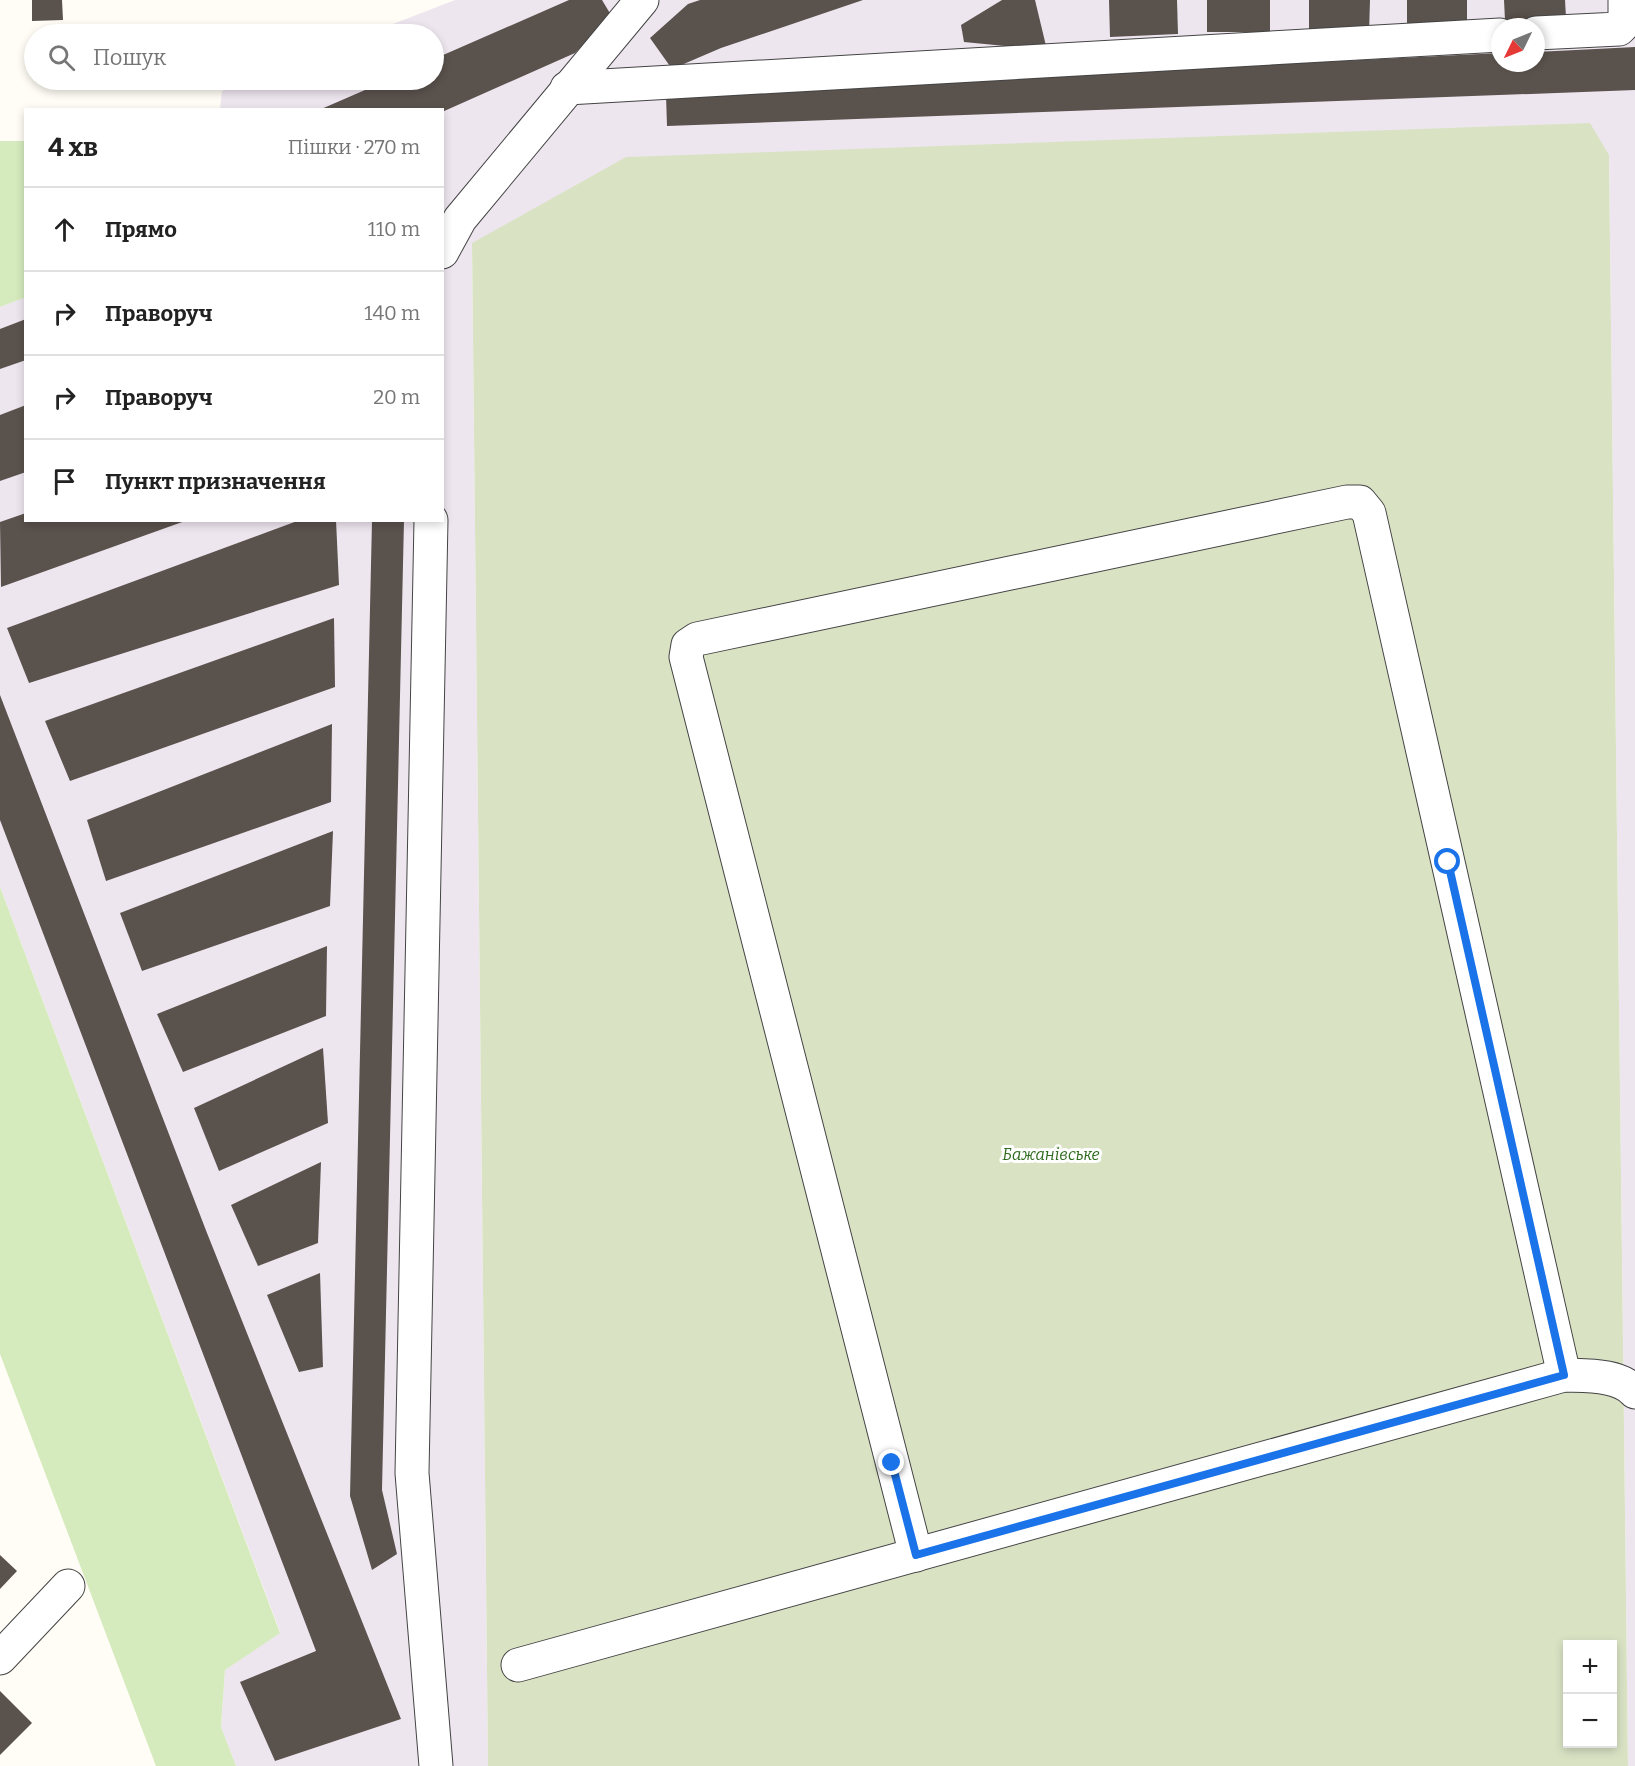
<!DOCTYPE html>
<html lang="uk">
<meta charset="utf-8">
<style>
:root{--surface:#fff;--page:#f6f6f6;--text:#222;--muted:#767676;--line:#e0e0e0}
body{margin:0;font-family:Bitter,serif;background:var(--page);color:var(--text)}
.controls{position:absolute;right:18px;bottom:18px;display:grid;overflow:hidden;border-radius:0px;box-shadow:0 3px 9px #0003}
.controls button{width:54px;height:54px;display:grid;place-items:center;padding:0;border:0;border-bottom:2px solid var(--line);background:var(--surface);color:var(--text);font:30px sans-serif}
.compass{position:absolute;left:1491px;top:18px;width:54px;height:54px;border-radius:50%;background:var(--surface);box-shadow:0 3px 9px #0003;rotate:227deg}
.stop{position:absolute;width:18px;height:18px;margin:-14px;border:4px solid #1a73e8;border-radius:50%;background:#fff}
.stop.end{background:#1a73e8;border-color:#fff;box-shadow:0 2px 6px #0008}
.list{margin:0;padding:0;list-style:none}
h2{display:flex;justify-content:space-between;align-items:center;height:78px;margin:0;padding:0 24px;font-size:26px}
h2 small{font-size:20px;font-weight:400;color:var(--muted)}
.list li{display:grid;grid-template-columns:39px 1fr auto;gap:18px;align-items:center;box-sizing:border-box;height:84px;padding:0 24px;border-top:2px solid var(--line)}
.list b{display:block;font-size:22px;white-space:nowrap}
.list em{font-size:20px;font-style:normal;color:var(--muted)}
.icon{flex:none;width:33px;height:33px;fill:none;stroke:currentColor;stroke-width:2;stroke-linecap:round;stroke-linejoin:round}
.map{position:relative;flex:none;width:1635px;height:1766px;overflow:hidden}
.search{position:absolute;background:var(--surface);box-shadow:0 3px 9px #0003;left:24px;top:24px;width:420px;height:66px;display:flex;align-items:center;gap:15px;box-sizing:border-box;padding:0 21px;border-radius:33px;color:var(--muted);font-size:22px}
.panel{position:absolute;background:var(--surface);box-shadow:0 3px 9px #0003;left:24px;top:108px;width:420px;height:414px;border-radius:0px}
.map>svg:first-child{display:block}
.industrial{fill:#eee6ef;fill-rule:evenodd}
.green{fill:#d5ebbd}
.cemetery{fill:#d9e3c4;fill-rule:evenodd}
.building{fill:#5a524d}
.lines{fill:none;stroke-linecap:round;stroke-linejoin:round}
.minor-casing{stroke:#444;stroke-width:35}
.minor{stroke:#fff;stroke-width:33}
.route{stroke:#1a73e8;stroke-width:8}
.labels{text-anchor:middle;dominant-baseline:central;stroke-width:6;stroke-linejoin:round;paint-order:stroke}
.park-label{font-size:16px;font-style:italic;fill:#2f6b1f;stroke:#fff}
</style>
<div class="map">
<svg width="1635" height="1766" viewBox="0 0 1635 1766">
<rect width="100%" height="100%" fill="#fffdf5"/>
<path class="industrial" d="M455,0H1635V1766H1628L1609,155L472,243L488,1766H236L221,1727L225,1670L280,1632L0,887V307L25,297L26,520H442V110L220,109L222,91L252,80H434V34H367ZM1500,27H1536V63H1500Z"/>
<g class="green">
<path d="M0,141H25L26,297L0,307Z"/>
<path d="M0,887L280,1633L225,1670L221,1727L236,1766H156L0,1354Z"/>
</g>
<path class="cemetery" d="M1590,123L1609,155L1628,1766H488L472,243L626,157ZM1568,1644H1612V1744H1568Z"/>
<g class="building">
<path d="M32,0H62L63,20L32,21Z"/>
<path d="M569,0H602L611,15L575,53L442,112V110H319L388,80H434V59Z"/>
<path d="M700,0H863L721,48L672,69L650,38L688,4Z"/>
<path d="M1002,0H1035L1047,50L964,42L961,25Z"/>
<path d="M1109,0H1177L1178,34L1110,37Z"/>
<rect x="1207" y="0" width="63" height="32"/>
<path d="M1309,0H1370L1369,34H1309Z"/>
<path d="M1407,0H1467V31L1407,29Z"/>
<path d="M1504,0H1565L1566,18L1505,20Z"/>
<path d="M1635,47V90L667,126L666,95L1500,53V63H1536V52Z"/>
<path d="M26,319V360L0,369V329Z"/>
<path d="M26,405V472L0,481V415Z"/>
<path d="M26,513V520L185,521L1,587L0,522Z"/>
<path d="M300,520H336L339,585L29,683L7,628Z"/>
<path d="M372,520H404L382,1490L397,1554L372,1570L350,1496Z"/>
<path d="M334,618L335,687L70,781L45,721Z"/>
<path d="M0,695L207,1233L401,1719L275,1761L240,1682L316,1651L0,820Z"/>
<path d="M332,724L331,802L106,881L87,820Z"/>
<path d="M333,831L330,906L142,971L120,913Z"/>
<path d="M327,946L326,1016L183,1072L157,1014Z"/>
<path d="M323,1048L328,1123L219,1171L194,1108Z"/>
<path d="M321,1162L318,1243L258,1266L231,1205Z"/>
<path d="M320,1273L323,1367L299,1372L267,1295Z"/>
<path d="M0,1555L17,1571L0,1589Z"/>
<path d="M0,1691L32,1723L0,1755Z"/>
</g>
<g class="lines">
<defs>
<g id="minor">
<path d="M1536,33L1619,29L1625,23V0"/>
<path d="M567,88L1500,35"/>
<path d="M442,252L460,219L642,0"/>
<path d="M431,520L412,1473L436,1766"/>
<path d="M916,1555L686,657L688,645L697,639L1347,502H1360L1369,513L1564,1375"/>
<path d="M0,1658L68,1586"/>
<path d="M518,1665L1564,1375C1586,1376 1619,1374 1635,1392"/>
</g>
</defs>
<use href="#minor" class="minor-casing"/>
<use href="#minor" class="minor"/>
</g>
<g class="lines">
<path class="route" d="M892,1463L916,1555L1564,1375L1448,862"/>
</g>
<g class="labels">
<g class="park-label">
<text x="1051" y="1154">Бажанівське</text>
</g>
</g>
</svg>
<div class="controls">
<button>+</button>
<button>−</button>
</div>
<svg class="compass" viewBox="-18 -18 36 36"><path d="M0-13l5 13h-10z" fill="#e53935"/><path d="M0 13l5-13h-10z" fill="#767676"/></svg>
<div class="stop" style="left:1448px;top:862px"></div>
<div class="stop end" style="left:892px;top:1463px"></div>
<div class="search"><svg class="icon" aria-label="search" viewBox="0 0 24 24"><circle cx="10" cy="10" r="6"/><path d="M15 15l6 6"/></svg>Пошук</div>
<section class="panel">
<h2>4 хв<small>Пішки · 270 m</small></h2>
<ul class="list">
<li><svg class="icon" aria-label="ahead" viewBox="0 0 24 24"><path d="M12 20V5M6 11l6-6 6 6"/></svg><div><b>Прямо</b></div><em>110 m</em></li>
<li><svg class="icon" aria-label="right" viewBox="0 0 24 24"><path d="M7 20v-9h11M14 6l5 5-5 5"/></svg><div><b>Праворуч</b></div><em>140 m</em></li>
<li><svg class="icon" aria-label="right" viewBox="0 0 24 24"><path d="M7 20v-9h11M14 6l5 5-5 5"/></svg><div><b>Праворуч</b></div><em>20 m</em></li>
<li><svg class="icon" aria-label="arrive" viewBox="0 0 24 24"><path d="M6 21V4h12l-3 4 3 4H6"/></svg><div><b>Пункт призначення</b></div></li>
</ul>
</section>
</div>
